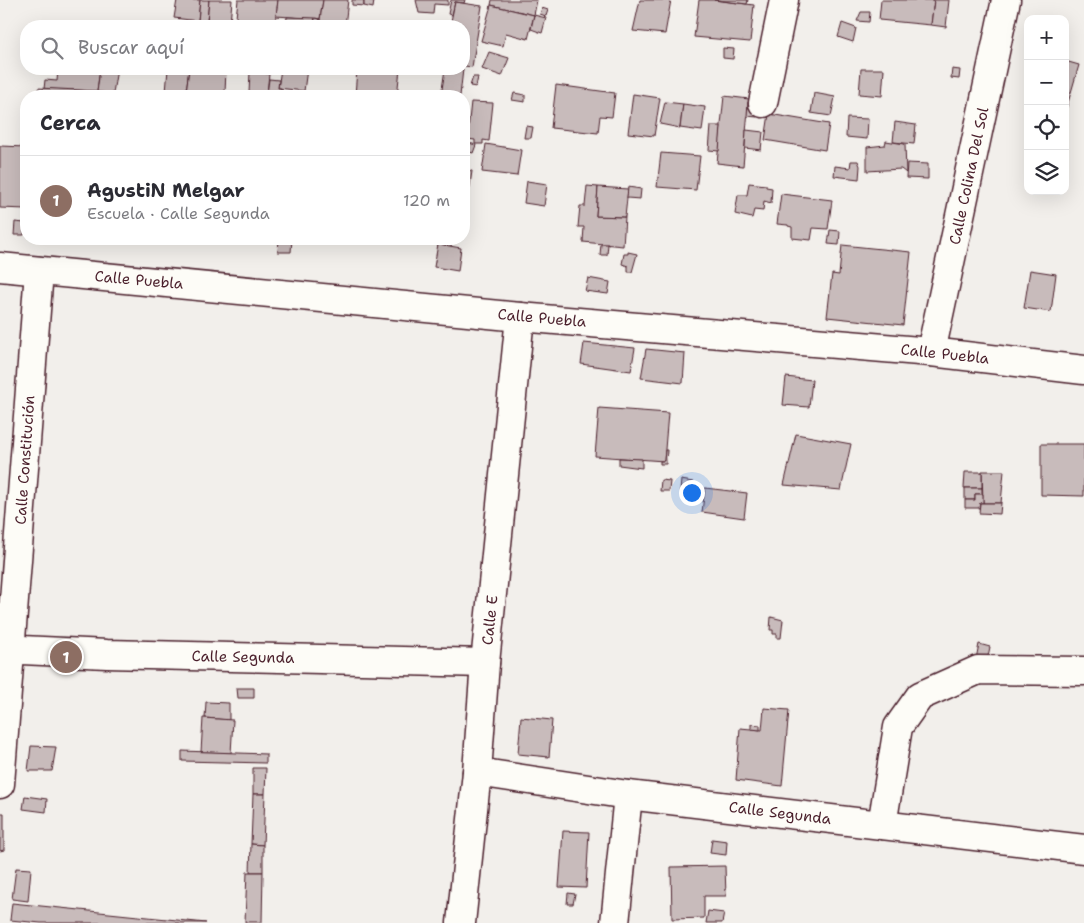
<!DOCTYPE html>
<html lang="es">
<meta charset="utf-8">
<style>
:root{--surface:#fff;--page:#f7f7f7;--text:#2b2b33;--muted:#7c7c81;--line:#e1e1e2;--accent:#4a1f2b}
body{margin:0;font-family:"Shantell Sans",sans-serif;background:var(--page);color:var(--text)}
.controls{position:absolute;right:15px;top:15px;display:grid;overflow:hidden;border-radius:10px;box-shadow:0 5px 20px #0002}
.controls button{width:45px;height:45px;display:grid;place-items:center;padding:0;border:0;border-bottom:1px solid var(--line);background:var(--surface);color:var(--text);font:25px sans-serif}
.you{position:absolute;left:691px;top:492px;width:18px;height:18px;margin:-12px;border:4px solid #fff;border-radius:50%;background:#1a73e8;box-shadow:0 0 0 8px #1a73e833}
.badge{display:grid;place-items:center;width:32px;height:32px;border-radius:50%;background:var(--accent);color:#fff;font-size:16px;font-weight:700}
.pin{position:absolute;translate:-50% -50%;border:2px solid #fff;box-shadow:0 1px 5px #0006}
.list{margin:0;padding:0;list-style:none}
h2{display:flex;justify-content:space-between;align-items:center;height:65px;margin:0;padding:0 20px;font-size:21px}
h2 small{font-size:16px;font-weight:400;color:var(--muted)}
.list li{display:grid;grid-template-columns:32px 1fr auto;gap:15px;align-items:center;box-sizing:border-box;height:90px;padding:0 20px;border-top:1px solid var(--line)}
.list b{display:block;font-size:19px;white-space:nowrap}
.list p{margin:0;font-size:16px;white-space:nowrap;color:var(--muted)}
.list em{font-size:16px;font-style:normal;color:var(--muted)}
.icon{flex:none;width:28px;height:28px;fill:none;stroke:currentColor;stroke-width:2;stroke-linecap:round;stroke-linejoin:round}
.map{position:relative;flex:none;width:1084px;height:923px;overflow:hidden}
.search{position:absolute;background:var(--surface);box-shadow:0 5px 20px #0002;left:20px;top:20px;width:450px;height:55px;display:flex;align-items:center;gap:12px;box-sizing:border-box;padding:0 18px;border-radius:20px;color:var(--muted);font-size:19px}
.panel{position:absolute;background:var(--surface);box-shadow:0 5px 20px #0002;left:20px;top:90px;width:450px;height:155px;border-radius:20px}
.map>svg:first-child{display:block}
.building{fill:#c8bbbb;stroke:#4a1f2b}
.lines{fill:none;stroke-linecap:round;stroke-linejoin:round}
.minor-casing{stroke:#4a1f2b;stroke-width:31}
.major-casing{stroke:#4a1f2b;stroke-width:31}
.minor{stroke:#fdfcf7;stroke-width:28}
.major{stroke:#fdfcf7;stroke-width:28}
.labels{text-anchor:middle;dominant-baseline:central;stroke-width:4;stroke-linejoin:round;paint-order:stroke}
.street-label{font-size:15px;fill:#4a1f2b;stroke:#fdfcf7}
</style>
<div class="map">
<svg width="1084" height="923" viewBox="0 0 1084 923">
<rect width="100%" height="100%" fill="#f2efeb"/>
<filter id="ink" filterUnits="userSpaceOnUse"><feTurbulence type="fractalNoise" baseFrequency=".02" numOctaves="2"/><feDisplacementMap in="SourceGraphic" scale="10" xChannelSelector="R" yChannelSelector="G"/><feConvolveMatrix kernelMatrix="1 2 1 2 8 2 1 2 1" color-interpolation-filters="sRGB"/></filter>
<g filter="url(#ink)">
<g class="building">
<path d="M177,0H200L198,21L174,18Z"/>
<path d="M200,0H209L207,22L198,21Z"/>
<path d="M209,0H232L230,24L207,22Z"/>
<path d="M238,0H278L275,26H235Z"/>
<path d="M278,0H323L320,19L276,16Z"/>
<path d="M323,0H348L345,26H319Z"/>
<path d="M352,0H364V6L352,5Z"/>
<path d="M364,0L374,1L373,8L364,6Z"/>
<path d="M416,0H448V5L434,4L433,14L419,13Z"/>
<path d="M451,0H465L464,3L455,2L452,15L448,14Z"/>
<path d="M492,0H537L534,15L491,5Z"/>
<path d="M640,0H671L665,34L633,31Z"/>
<path d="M699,0H714L754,5L750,42L694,37Z"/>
<path d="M714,0H748L747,4Z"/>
<path d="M881,0H934L931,25L879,20Z"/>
<path d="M934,0H949L946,27L931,25Z"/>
<path d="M455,2L482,6L472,67L464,66V26H450Z"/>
<path d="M491,5L534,15L528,39L506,33L503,46L481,41Z"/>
<path d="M542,8L548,10L546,16L540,14Z"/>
<path d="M861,12H870L869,22L857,21Z"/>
<path d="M534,15L546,18L542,33L531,29Z"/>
<path d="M287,17L315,18L314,26H286Z"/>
<path d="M315,18L320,19L319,26H314Z"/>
<path d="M842,23L856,28L853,42L838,37Z"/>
<path d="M723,48L734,49L733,59L723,58Z"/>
<path d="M489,52L509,58L502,76L482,69Z"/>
<path d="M1065,61L1079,65L1065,113Z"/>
<path d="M58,69H100L97,91L44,89L45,80L57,81Z"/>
<path d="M100,69H117L113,93L97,92Z"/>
<path d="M168,69H189L186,92H166Z"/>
<path d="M189,69H226L225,93L186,92Z"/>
<path d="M281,69H307L304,91L278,88Z"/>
<path d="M357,69H400L397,96H355Z"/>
<path d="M445,69H463L460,96H441Z"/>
<path d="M861,69H884L882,96L859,94Z"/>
<path d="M952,69L960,70L959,79L951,78Z"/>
<path d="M250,72L269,74L267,94L249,93Z"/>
<path d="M473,77H478L476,87L470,86Z"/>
<path d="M269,79L279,80L278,88H281L280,94H267Z"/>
<path d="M556,85L615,93L612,117L600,116L598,133L551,128Z"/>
<path d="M38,88L97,91V96H38Z"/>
<path d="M159,92H186L222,93L221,96H158Z"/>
<path d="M514,93L525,95V102L512,100Z"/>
<path d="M814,93L835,97L831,116L811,113Z"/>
<path d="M633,94L660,98L654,136L628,133Z"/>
<path d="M724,96L749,99L743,166L717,163Z"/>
<path d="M471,102L493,103L489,141L483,140V144H475V140L467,139Z"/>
<path d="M665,102L683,104L680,128L660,124Z"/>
<path d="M748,102L759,103L757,117L747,116Z"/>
<path d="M683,104L705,107L702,131L680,128Z"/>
<path d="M769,114L829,124L825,150L765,140Z"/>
<path d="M847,118L868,119L867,139L846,137Z"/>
<path d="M895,122L916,125L914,144L893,142Z"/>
<path d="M526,126L533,127L531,138H524Z"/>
<path d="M711,126H721L719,151L709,150Z"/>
<path d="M746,130L763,132L761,150L745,148Z"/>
<path d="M886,141L905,144L906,173L901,169L867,171V147L885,145Z"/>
<path d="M469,143L476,145L473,153L467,151Z"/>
<path d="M486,144L521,150L517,176L482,172Z"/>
<path d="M0,146L26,147V209L0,208Z"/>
<path d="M661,153L700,156L696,190L657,187Z"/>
<path d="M851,161H858L860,166L859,179L834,176L835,166L850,168Z"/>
<path d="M907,163L928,164V179L906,178Z"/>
<path d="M464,170L472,171L469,193L464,192Z"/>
<path d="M527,181L547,184L544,206L524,203Z"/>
<path d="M749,183L766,185V187L772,188L771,203L764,201L763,211L754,210L752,218L735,214L738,195H747Z"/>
<path d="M587,186L598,187L596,216L625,217L623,246L583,242L584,227H578L580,206H585Z"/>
<path d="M598,187L628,189L625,217L596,216Z"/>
<path d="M628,187L641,189L640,199L627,198Z"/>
<path d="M781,194L832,200L828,229L813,228L811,240L792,238V227L788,226V225L777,224Z"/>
<path d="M15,222L25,223L24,235H14Z"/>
<path d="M830,230L840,231L839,245L828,244Z"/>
<path d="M279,239H292L291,252H278Z"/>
<path d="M438,244L461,248L458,271L434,267Z"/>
<path d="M601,244H608L607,255H600Z"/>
<path d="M842,245L911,252L903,325L827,317L832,274L839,275Z"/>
<path d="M628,252L637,254L632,272H628V266L622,264L624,254H628Z"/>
<path d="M1030,270L1056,274L1051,312L1024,308Z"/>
<path d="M588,278L610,282L608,294L585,291Z"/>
<path d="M584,343L635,348L631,371L581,364Z"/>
<path d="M646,349L685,353L683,383L641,378Z"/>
<path d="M786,377L812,380L809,407L783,405Z"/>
<path d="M599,408L668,413L664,461L595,456Z"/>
<path d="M796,434L851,444L841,490L784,485Z"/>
<path d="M1041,444H1084V496L1041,495Z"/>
<path d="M665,450H667L666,464H660V461H664Z"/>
<path d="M619,458L642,459V468L619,465Z"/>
<path d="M982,471H1004L1001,503H983Z"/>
<path d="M965,472H982V488H964Z"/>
<path d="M661,480L670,481L669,491H660Z"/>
<path d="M681,480L693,482L691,493L680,491Z"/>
<path d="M705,488L747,493L744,518L702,512Z"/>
<path d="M965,488H982V494H975V500H965Z"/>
<path d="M975,494H983V503H980L979,508H965V500H975Z"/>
<path d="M980,503H1001L1000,514L979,513Z"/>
<path d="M771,617L783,620L781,638H777V634H773V630H770Z"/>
<path d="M979,644L990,647L986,665L975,664Z"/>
<path d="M237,688H254V698H238Z"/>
<path d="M206,702L229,703V720L205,718Z"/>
<path d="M764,708L789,710L782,786L736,780L740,728L762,730Z"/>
<path d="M521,717L552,720L549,757L518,754Z"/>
<path d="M203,718L233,720L231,753L201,752Z"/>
<path d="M751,724L760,725V730L751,729Z"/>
<path d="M31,746L56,747L52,771H28Z"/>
<path d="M182,751L266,754V763L182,761Z"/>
<path d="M253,768H266L265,794H253Z"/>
<path d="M253,794H265L263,845L251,844Z"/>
<path d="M25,796L47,799L46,812L23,809Z"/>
<path d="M0,813H4V850L0,851Z"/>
<path d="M563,831L589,832L586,888L559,887Z"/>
<path d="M712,839L727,841L726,855L710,853Z"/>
<path d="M251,844L263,845V872H250Z"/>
<path d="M725,866L726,896H704V918L672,919L671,867Z"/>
<path d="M16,868L31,869L28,901L12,899Z"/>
<path d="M247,872H263L262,922H245Z"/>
<path d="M568,893L575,894L573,904H567Z"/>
<path d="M12,903L206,923H41L10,920Z"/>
<path d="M708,911L724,913L722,923H706Z"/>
</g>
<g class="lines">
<defs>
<g id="minor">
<path d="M763,103L784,0"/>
<path d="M0,267L520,317"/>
<path d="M931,352L1084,370"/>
<path d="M0,649L107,654L485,663"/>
<path d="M477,772L628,795L1084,849"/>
<path d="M0,784L39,271"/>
<path d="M882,825L898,727L920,696L978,670L1084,671"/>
<path d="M615,923L628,795"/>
</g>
<path id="major" d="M461,923L477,772L485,663L520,317L931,352L1006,0"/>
</defs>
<use href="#minor" class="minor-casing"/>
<use href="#major" class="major-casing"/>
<use href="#minor" class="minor"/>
<use href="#major" class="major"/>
</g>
</g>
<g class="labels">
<g class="street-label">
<text transform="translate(969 176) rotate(-78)">Calle Colina Del Sol</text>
<text transform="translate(139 280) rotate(5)">Calle Puebla</text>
<text transform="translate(542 318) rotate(5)">Calle Puebla</text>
<text transform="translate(945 354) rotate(6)">Calle Puebla</text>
<text transform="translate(25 460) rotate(-86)">Calle Constitución</text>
<text transform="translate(490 620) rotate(-84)">Calle E</text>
<text transform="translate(243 657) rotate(1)">Calle Segunda</text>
<text transform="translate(780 813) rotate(7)">Calle Segunda</text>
</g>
</g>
</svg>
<div class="controls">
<button>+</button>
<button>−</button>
<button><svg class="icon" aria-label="locate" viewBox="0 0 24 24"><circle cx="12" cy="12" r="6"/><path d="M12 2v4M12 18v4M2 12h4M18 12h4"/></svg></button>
<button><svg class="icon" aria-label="layers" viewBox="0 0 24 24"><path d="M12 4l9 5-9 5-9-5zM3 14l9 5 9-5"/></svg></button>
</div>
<div class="you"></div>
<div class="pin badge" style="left:66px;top:657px;background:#8d6e63">1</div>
<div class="search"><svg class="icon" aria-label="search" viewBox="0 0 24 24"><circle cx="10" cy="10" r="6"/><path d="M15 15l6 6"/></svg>Buscar aquí</div>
<section class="panel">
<h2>Cerca<small></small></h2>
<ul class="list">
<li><span class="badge" style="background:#8d6e63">1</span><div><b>AgustiN Melgar</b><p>Escuela · Calle Segunda</p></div><em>120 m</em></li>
</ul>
</section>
</div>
